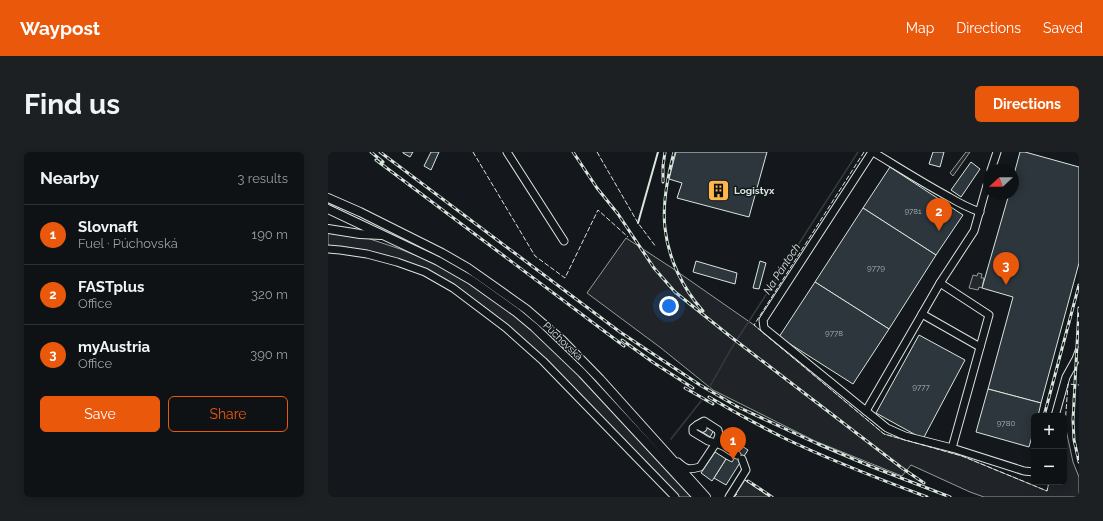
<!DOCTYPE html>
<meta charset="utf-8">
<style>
:root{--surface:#0f1215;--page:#1d2022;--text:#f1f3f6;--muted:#9b9ea0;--line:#2f3234;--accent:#ea580c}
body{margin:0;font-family:Raleway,sans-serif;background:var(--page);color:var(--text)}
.controls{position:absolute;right:12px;bottom:12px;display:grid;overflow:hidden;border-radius:6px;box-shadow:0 2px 10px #0003}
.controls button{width:36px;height:36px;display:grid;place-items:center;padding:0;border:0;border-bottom:1px solid var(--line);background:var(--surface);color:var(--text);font:20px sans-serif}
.compass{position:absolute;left:655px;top:12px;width:36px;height:36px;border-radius:50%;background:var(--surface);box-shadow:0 2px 10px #0003;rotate:249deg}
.you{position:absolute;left:341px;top:154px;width:14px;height:14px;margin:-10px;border:3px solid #fff;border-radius:50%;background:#1a73e8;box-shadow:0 0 0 6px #1a73e833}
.badge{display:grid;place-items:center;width:26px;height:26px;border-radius:50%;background:var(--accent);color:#fff;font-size:13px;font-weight:700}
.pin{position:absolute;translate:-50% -33px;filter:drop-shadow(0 1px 2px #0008)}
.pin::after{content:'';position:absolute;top:21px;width:14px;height:12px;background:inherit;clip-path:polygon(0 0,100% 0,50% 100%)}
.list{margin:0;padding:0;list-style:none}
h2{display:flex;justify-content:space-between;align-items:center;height:52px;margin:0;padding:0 16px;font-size:17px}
h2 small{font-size:13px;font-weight:400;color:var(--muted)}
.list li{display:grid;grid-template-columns:26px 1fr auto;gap:12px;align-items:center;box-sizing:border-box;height:60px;padding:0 16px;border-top:1px solid var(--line)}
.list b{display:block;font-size:15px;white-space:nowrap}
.list p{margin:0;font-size:13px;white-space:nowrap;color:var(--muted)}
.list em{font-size:13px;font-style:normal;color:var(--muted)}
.actions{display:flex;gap:8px;padding:12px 16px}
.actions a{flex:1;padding:9px 0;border:1px solid var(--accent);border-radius:6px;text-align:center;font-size:14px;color:var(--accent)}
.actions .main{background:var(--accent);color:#fff}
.map{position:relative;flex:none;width:751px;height:345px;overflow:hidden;border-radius:6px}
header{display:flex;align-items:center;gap:24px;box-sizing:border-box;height:56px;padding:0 20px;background:var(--accent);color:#fff}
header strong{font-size:19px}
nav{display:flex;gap:22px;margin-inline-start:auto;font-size:14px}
.intro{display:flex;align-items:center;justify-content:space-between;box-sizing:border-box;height:96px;padding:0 24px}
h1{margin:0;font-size:28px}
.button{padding:10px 18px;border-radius:6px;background:var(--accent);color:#fff;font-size:14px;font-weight:700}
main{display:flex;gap:24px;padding:0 24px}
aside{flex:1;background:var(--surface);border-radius:6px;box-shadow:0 2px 10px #0003}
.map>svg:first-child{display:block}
.green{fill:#202428;stroke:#939e99}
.parking{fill:#24282b;stroke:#939e99}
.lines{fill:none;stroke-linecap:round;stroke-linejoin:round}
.stream{stroke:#363b3e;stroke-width:1.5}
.building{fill:#2c363c;stroke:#d8e6dc}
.minor-casing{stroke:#d8e6dc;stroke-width:9}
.major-casing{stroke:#d8e6dc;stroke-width:10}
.minor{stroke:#14181c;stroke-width:7}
.major{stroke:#14181c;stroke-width:8}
.rail-casing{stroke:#d8e6dc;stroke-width:3}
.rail{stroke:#14181c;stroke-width:1.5;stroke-dasharray:4.5;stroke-linecap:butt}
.fence{stroke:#d8e6dc;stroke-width:1;stroke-dasharray:5 2;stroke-linecap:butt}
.wall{stroke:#d8e6dc;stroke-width:2}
.labels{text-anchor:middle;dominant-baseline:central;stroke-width:3;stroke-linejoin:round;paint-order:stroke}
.number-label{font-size:8px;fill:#adbab4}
.poi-label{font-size:10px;font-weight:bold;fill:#d8e6dc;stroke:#14181c;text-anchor:start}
.street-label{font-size:10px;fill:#d8e6dc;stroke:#14181c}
.water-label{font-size:11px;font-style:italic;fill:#d8e6dc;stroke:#14181c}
</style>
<header>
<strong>Waypost</strong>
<nav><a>Map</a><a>Directions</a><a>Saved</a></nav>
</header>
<div class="intro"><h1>Find us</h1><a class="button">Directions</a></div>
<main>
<aside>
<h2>Nearby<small>3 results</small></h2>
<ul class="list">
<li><span class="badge">1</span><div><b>Slovnaft</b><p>Fuel · Púchovská</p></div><em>190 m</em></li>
<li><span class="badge">2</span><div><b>FASTplus</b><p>Office</p></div><em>320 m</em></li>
<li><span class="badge">3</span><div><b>myAustria</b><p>Office</p></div><em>390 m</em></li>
</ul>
<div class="actions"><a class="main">Save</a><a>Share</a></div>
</aside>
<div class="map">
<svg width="751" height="345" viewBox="0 0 751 345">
<rect width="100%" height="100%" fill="#14181c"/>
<g class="green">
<path d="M0,81L39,86L72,97L109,112L138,129L178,157L212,185L237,209L364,345H350L171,166L130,135L106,122L0,95Z"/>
<path d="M298,86L344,116L426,173L556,282L634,304L719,339L721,330H736V278L737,273L745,310L751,325V345H656L642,340L583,313L574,324L487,289L385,238L333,196L259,141Z"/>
</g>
<g class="parking">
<path d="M638,0H642L625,24L622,21Z"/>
<path d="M650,121L654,122L653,126H656L654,136L651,135L650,138L641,136L645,123L649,124Z"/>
<path d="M417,328L442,345H406Z"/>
</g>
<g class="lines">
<g class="stream">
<path d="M381,236L403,197L530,0"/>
<path d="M343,287L373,249"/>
</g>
</g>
<g class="building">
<path d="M75,0H85L82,5L75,1Z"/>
<path d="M103,0H111L103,18L96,14Z"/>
<path d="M348,0H439L421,65L349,46L354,31L341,27Z"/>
<path d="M605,0H616L612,15L601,12Z"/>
<path d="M692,0H697L751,15V111L713,251L660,237L685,145L654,136L681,42H685V26Z"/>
<path d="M643,10L652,17L633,45L623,38Z"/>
<path d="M562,15L635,63L608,103L535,56Z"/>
<path d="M535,56L608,103L561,177L487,130Z"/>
<path d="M368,109L409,121L407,132L365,120Z"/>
<path d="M432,109L438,111L431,137L425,136Z"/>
<path d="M487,130L561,177L525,232L451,185Z"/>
<path d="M591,183L637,208L595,287L548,261Z"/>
<path d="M660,237L713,251L710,264H706V277L701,295L648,280Z"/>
<path d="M377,273L386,278L382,285L373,279Z"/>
<path d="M414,294L420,298L398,333L386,326L398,307L404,310Z"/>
<path d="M387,300L398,307L384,329L373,321Z"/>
</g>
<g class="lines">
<defs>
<g id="minor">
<path d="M179,0L236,89"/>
<path d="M544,0L435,168L436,176L538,259L612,131"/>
<path d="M545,0C570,15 595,31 621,45C631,51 641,56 652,60"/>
<path d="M663,18L669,0"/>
<path d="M661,26L646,79L612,131L661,163L624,296L696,319L706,320"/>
<path d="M0,97L12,98L39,102L69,110L97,120L125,136L178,176L215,209L347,345"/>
<path d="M594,162L652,195"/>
<path d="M538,259L559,276L577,284L624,296"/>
<path d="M727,264L738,225L748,207L751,199"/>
<path d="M369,273L376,269L390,278L391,283L388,291"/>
<path d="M375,276L369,273L365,276V280L380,289L388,291"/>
<path d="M350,310C359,318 361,318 372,315L388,291L397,295L409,303"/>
<path d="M401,345L418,318L414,307"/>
</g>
<g id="major">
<path d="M0,46L32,60L114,101L140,116L198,157L234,188L272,227L378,345"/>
<path d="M0,57L110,109L143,128L188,160L206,175L254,221L369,345"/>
<path d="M0,77L32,82L53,83"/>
</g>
</defs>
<use href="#minor" class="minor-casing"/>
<use href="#major" class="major-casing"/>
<use href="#minor" class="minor"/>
<use href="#major" class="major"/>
<defs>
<g id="rail">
<path d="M43,0L55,10"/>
<path d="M52,0L292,180L372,233L410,255L490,292L542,314L622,345"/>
<path d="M245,0L269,36L290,62L326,116L347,140L403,185L574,316L596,331"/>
<path d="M346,0C340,23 334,52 337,76C340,106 355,137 375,159"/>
<path d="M48,8L296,194"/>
<path d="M335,30V14L337,0"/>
<path d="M751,156L745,268L746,288L751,310"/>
<path d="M294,188L326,211L365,236"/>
<path d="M357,236L385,252"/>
<path d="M381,245C406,260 432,274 458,287C504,309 551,327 599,345"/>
<path d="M716,264L751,133"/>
<path d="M420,329L444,345"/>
</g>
</defs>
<use href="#rail" class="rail-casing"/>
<use href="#rail" class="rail"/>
<g class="fence">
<path d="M145,0L207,104L237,126L270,58L300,85"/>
<path d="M269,0L310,71L328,95"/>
<path d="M536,0L426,173L556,282L634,304L719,339L721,330"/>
<path d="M736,278L737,273L740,232L751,233"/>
<path d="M417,328L442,345"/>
<path d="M406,345L409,342"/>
</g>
<path class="wall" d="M310,71L330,0"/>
</g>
<defs>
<symbol id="building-square" viewBox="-11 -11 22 22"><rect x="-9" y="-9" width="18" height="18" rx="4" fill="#ffb74d" stroke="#14181c"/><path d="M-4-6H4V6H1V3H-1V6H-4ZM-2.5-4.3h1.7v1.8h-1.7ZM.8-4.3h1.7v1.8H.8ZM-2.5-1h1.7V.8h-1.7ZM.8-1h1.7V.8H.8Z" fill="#111"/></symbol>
</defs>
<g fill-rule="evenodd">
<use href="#building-square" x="378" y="26" width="25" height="25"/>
</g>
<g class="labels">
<g class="number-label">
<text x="585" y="59">9781</text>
<text x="548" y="116">9779</text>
<text x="506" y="181">9778</text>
<text x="593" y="235">9777</text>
<text x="678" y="271">9780</text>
</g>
<g class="poi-label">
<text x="406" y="38">Logistyx</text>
</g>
<g class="street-label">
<text transform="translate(235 189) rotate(44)">Púchovská</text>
</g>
<g class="water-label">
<text transform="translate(454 117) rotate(-57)">Na Pántoch</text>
</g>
</g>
</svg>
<div class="controls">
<button>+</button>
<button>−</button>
</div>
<svg class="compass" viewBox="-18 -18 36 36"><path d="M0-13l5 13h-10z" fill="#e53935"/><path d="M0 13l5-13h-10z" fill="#9b9ea0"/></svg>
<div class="you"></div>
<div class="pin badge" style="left:405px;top:308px">1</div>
<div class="pin badge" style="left:611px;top:79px">2</div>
<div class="pin badge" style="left:678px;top:133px">3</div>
</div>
</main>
